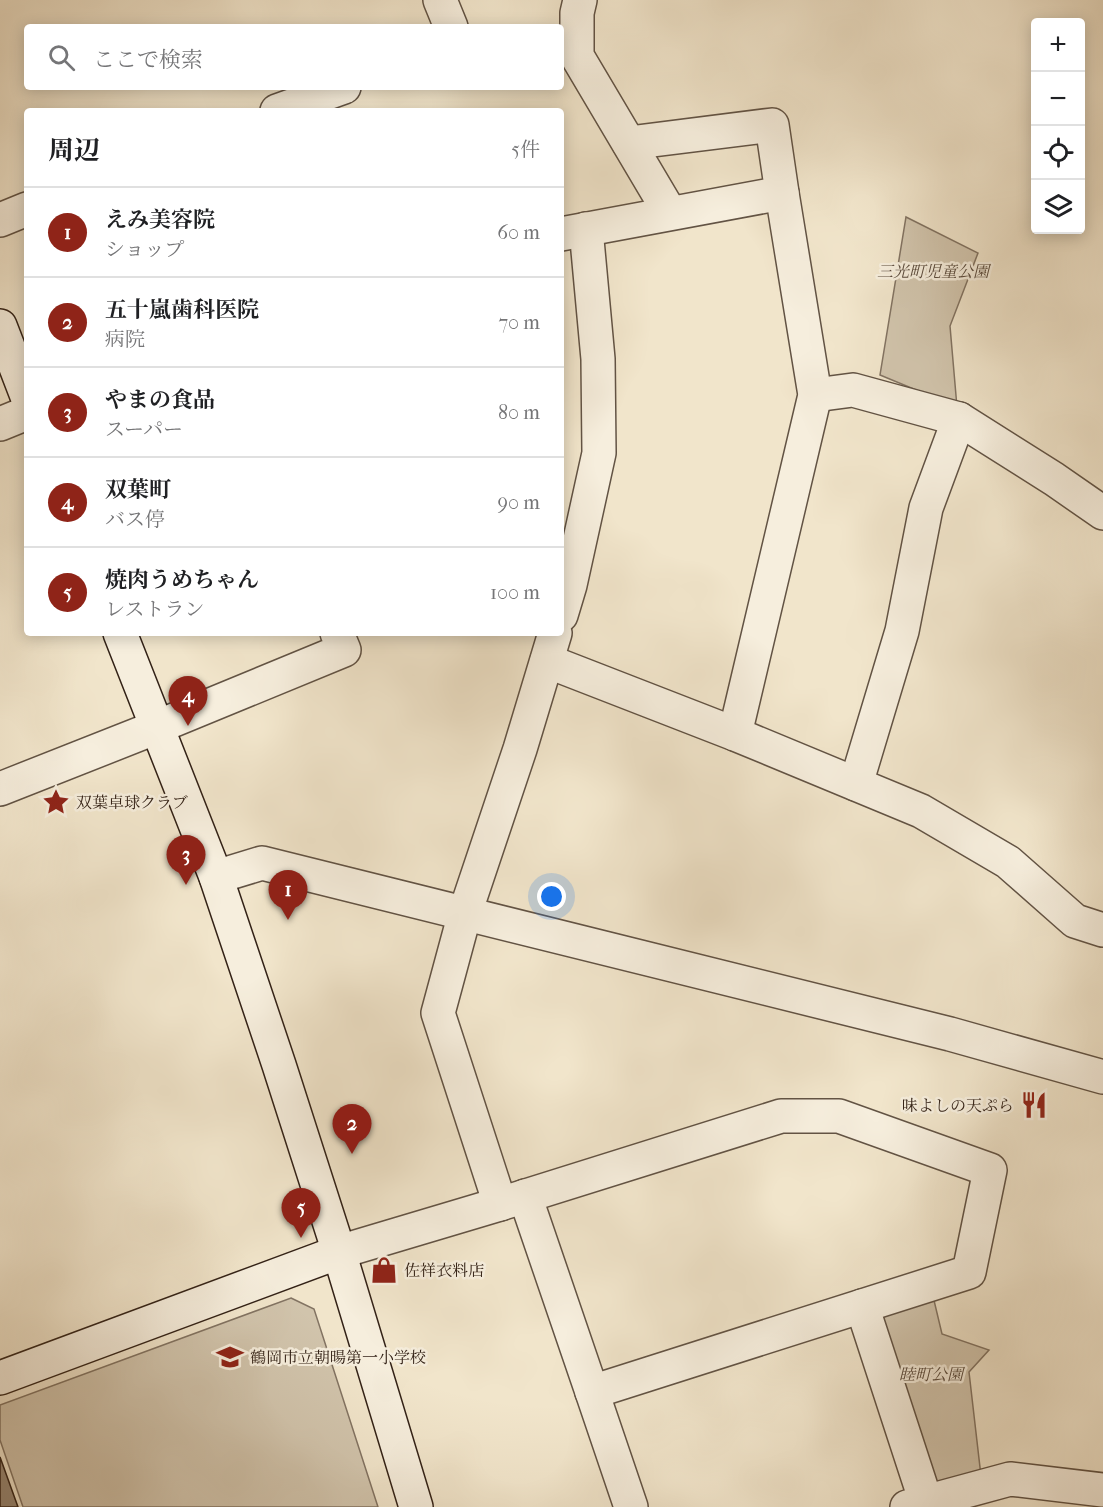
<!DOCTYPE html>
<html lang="ja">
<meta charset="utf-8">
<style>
:root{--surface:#fff;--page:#f2f2f2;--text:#202124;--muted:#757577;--line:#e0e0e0;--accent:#8f2418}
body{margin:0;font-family:"IM FELL French Canon","Noto Serif JP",serif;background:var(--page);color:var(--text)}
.controls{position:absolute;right:18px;top:18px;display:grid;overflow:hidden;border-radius:6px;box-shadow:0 3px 15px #0003}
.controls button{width:54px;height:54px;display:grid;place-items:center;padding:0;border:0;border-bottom:2px solid var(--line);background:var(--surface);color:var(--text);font:30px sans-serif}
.you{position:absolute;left:552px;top:897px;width:21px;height:21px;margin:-15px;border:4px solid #fff;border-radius:50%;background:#1a73e8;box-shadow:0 0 0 9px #1a73e833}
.badge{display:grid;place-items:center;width:39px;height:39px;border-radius:50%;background:var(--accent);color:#fff;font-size:20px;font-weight:700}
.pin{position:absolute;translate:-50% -50px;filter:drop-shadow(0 2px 3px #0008)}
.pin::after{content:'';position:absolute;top:32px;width:21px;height:18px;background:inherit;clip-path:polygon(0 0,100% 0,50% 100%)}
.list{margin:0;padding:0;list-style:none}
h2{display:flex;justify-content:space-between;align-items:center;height:78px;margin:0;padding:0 24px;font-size:26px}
h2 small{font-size:20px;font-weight:400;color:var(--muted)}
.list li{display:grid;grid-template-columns:39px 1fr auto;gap:18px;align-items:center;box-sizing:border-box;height:90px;padding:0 24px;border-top:2px solid var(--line)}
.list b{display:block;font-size:22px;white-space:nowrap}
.list p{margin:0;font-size:20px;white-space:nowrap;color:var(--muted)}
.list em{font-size:20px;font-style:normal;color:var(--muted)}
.icon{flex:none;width:33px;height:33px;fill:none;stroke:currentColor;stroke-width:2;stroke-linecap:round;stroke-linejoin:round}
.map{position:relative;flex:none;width:1103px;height:1507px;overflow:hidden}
.search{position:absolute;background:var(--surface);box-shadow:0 3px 15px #0003;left:24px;top:24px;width:540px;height:66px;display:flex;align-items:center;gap:15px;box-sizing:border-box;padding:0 21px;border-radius:6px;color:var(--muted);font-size:22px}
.panel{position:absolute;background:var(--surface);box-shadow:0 3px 15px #0003;left:24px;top:108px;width:540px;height:528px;border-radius:6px}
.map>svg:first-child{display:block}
.green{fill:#d1c4ac;stroke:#827362;stroke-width:1.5}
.building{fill:#968775;stroke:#332217;stroke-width:1.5}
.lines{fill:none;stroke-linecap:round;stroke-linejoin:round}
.street-casing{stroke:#625344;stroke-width:36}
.secondary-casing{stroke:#332217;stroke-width:36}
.street{stroke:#f6eedd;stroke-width:33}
.secondary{stroke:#f6eedd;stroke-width:33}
.labels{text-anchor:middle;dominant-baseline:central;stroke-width:5;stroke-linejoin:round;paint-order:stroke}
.park-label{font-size:16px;font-style:italic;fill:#5a4a3c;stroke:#f6eedd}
.poi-label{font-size:16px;fill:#332217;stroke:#f6eedd;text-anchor:start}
</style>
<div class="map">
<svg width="1103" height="1507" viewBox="0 0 1103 1507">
<rect width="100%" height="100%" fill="#f1e5cb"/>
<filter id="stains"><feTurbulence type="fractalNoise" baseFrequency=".00333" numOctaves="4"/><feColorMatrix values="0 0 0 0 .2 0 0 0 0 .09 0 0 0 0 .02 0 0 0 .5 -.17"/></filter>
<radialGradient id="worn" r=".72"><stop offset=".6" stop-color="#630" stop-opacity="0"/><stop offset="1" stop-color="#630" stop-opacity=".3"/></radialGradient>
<g class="green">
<path d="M906,217L978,253L950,326L957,407L880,375Z"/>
<path d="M932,1292L942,1334L989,1350L969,1372L981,1476L930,1495L868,1308Z"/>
<path d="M291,1298L314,1309L378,1507H23L0,1440V1405Z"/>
</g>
<path class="building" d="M0,1457L18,1507H0Z"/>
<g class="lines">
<defs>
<g id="street">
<path d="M440,0L451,27"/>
<path d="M580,0L577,13V56L670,213"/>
<path d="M277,111L344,87"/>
<path d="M629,143L772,125L782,193L815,395L735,734"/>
<path d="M0,220L27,209"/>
<path d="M561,234L782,193"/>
<path d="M815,395L853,390L959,419L1054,479L1103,513"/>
<path d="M0,424L27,413"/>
<path d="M561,615L570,585L599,453L598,359L586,229"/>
<path d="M547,661L735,734L921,811L1008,862L1075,921L1103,930"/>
<path d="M856,784L902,631L926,508L959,419"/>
<path d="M0,789L157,727L344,650L337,633"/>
<path d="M216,877L262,863L950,1034L1103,1077"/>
<path d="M525,1196L592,1392"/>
<path d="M500,1204L438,1013L465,913L520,749L555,633"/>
<path d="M339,1252L500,1204L781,1116H839L990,1170L969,1272L592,1392L631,1507"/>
<path d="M862,1306L926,1502"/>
<path d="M907,1507L1010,1479L1103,1490"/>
</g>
<g id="secondary">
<path d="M0,326L27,396"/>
<path d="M120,633L216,877L279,1065L339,1252L416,1507"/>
<path d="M0,1378L339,1252"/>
</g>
</defs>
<use href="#street" class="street-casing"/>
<use href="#secondary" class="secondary-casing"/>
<use href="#street" class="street"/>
<use href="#secondary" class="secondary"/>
</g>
<defs>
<symbol id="sight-bare" viewBox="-9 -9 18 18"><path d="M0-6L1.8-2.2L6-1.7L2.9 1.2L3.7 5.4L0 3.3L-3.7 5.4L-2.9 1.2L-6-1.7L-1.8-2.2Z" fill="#8f2418" stroke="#f6eedd" stroke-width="2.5" paint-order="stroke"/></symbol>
<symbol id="restaurant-bare" viewBox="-9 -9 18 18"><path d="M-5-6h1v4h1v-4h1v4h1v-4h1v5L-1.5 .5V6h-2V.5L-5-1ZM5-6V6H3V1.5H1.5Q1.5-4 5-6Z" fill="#8f2418" stroke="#f6eedd" stroke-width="2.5" paint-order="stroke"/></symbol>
<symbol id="shop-bare" viewBox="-9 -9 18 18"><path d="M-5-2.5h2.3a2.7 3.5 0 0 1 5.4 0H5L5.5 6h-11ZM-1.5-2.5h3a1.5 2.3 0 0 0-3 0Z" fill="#8f2418" stroke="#f6eedd" stroke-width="2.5" paint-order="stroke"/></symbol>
<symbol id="school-bare" viewBox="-9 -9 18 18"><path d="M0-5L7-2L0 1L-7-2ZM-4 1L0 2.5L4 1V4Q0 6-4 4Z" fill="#8f2418" stroke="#f6eedd" stroke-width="2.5" paint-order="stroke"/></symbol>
</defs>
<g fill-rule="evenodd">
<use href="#sight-bare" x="37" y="783" width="38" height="38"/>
<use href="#restaurant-bare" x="1015" y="1086" width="38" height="38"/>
<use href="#shop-bare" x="365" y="1251" width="38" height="38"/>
<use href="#school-bare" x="211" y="1338" width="38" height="38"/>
</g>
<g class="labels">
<g class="park-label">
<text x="933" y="271">三光町児童公園</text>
<text x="931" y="1374">睦町公園</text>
</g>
<g class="poi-label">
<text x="76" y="802">双葉卓球クラブ</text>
<text x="1014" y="1105" text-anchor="end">味よしの天ぷら</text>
<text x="404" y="1270">佐祥衣料店</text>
<text x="250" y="1357">鶴岡市立朝暘第一小学校</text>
</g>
</g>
<rect width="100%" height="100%" filter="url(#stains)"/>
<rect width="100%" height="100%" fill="url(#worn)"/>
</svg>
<div class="controls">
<button>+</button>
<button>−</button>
<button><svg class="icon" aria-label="locate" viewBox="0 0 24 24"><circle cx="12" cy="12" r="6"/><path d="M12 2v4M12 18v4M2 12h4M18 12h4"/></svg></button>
<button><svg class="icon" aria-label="layers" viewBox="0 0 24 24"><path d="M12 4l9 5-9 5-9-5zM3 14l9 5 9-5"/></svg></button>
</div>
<div class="you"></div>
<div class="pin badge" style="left:288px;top:920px">1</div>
<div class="pin badge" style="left:352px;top:1154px">2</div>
<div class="pin badge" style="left:186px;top:885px">3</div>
<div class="pin badge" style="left:188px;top:726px">4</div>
<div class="pin badge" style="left:301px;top:1238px">5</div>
<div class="search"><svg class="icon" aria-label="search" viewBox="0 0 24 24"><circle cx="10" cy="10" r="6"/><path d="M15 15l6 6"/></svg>ここで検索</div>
<section class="panel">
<h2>周辺<small>5件</small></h2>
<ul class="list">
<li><span class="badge">1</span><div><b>えみ美容院</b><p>ショップ</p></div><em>60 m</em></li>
<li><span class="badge">2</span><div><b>五十嵐歯科医院</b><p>病院</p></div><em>70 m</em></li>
<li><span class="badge">3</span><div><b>やまの食品</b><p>スーパー</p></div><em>80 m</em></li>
<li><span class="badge">4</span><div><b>双葉町</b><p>バス停</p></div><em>90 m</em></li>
<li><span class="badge">5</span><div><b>焼肉うめちゃん</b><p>レストラン</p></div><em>100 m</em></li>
</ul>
</section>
</div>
